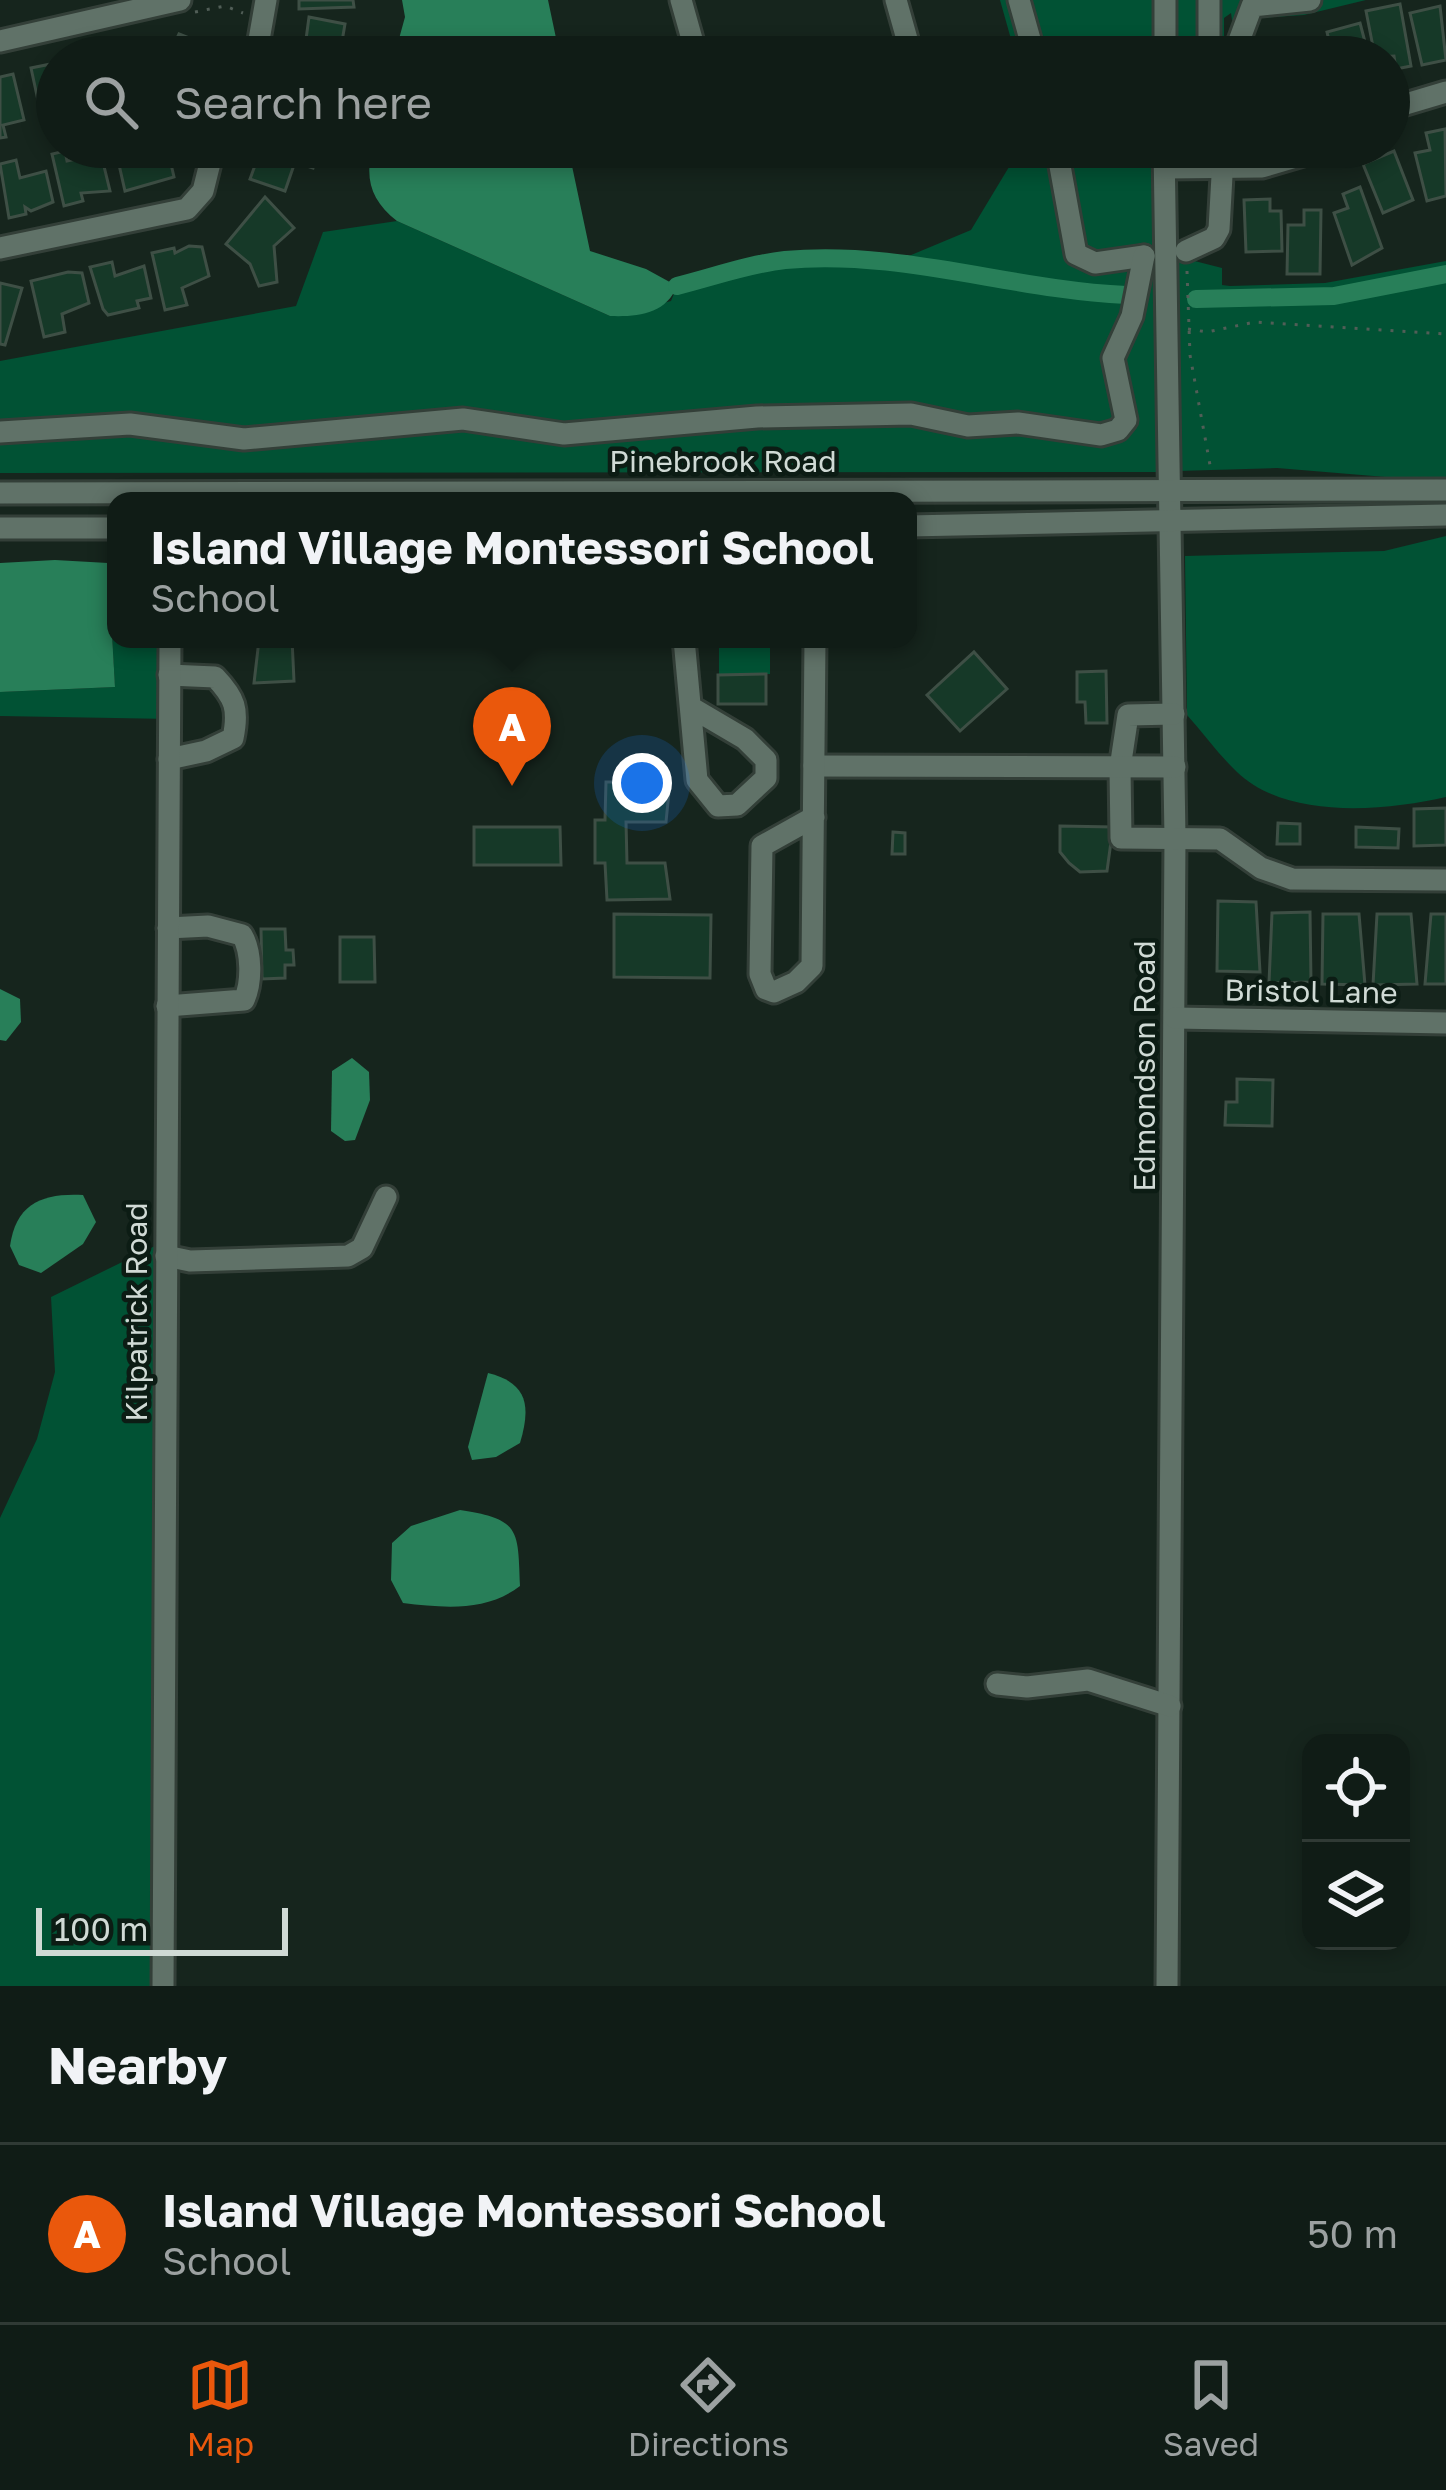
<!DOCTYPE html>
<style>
:root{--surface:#101c16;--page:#1e2923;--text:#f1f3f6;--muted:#9ca1a1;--line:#303a35;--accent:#ea580c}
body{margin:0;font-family:"Golos Text",sans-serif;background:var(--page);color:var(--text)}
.controls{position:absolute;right:36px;bottom:36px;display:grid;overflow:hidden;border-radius:24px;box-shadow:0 6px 18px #0003}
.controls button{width:108px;height:108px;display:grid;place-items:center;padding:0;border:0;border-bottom:3px solid var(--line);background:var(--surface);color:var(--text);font:60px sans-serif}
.scale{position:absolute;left:36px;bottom:30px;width:252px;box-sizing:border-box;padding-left:12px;border:6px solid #d0dad5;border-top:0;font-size:33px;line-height:42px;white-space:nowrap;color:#d0dad5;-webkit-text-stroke:9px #0c1c14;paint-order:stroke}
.you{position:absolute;left:642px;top:783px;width:42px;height:42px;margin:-30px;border:9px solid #fff;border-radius:50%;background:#1a73e8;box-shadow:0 0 0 18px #1a73e833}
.badge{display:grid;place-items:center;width:78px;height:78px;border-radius:50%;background:var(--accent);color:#fff;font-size:39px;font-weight:700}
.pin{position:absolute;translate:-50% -99px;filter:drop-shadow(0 3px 6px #0008)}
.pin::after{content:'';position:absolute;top:63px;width:42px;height:36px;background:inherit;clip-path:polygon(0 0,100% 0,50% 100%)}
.popup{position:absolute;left:107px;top:492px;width:810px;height:156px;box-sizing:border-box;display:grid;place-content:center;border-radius:24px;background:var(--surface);filter:drop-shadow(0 3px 9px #0005);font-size:39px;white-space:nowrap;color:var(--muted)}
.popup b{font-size:45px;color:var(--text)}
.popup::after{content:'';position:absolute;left:50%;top:100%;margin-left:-24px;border:24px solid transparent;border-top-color:var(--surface)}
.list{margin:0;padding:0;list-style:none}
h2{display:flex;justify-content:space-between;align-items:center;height:156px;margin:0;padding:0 48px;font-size:51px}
h2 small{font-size:39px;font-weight:400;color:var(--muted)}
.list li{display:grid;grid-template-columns:78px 1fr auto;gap:36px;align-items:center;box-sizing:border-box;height:180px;padding:0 48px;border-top:3px solid var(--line)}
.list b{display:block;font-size:45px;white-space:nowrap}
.list p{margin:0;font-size:39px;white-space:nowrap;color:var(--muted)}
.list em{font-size:39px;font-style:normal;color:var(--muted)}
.icon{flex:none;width:66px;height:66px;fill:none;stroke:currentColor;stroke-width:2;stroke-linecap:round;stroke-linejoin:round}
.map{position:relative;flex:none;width:1446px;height:1986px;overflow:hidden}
.search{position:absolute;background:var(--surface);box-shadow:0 6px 18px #0003;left:36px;right:36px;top:36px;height:132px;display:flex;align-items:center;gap:30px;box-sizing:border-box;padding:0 42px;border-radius:66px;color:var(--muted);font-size:45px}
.sheet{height:336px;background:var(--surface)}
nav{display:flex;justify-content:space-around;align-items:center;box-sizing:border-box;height:168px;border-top:3px solid var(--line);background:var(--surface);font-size:33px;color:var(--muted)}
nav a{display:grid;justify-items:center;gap:6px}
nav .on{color:var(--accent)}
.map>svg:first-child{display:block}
.green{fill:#015234}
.water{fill:#287f59}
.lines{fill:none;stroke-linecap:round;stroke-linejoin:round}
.canal{stroke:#287f59;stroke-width:18}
.building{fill:#163928;stroke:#3e4f45;stroke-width:3}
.minor-casing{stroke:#333f38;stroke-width:27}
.path{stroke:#515e57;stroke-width:3;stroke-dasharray:3 9;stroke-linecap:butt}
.minor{stroke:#607268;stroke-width:21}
.labels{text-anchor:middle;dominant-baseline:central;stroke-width:9;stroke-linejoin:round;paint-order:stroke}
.street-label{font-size:30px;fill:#d0dad5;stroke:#0c1c14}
</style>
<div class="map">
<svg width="1446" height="1986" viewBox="0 0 1446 1986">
<rect width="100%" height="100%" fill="#16251d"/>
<g class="green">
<path d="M1000,0H1155V57H1016Z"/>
<path d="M1174,0H1366L1304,15L1232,20L1231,13L1224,18V40L1193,57H1174Z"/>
<path d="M1021,147H1155L1158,472L0,473V361L296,306L323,232L397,221L610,316L671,301L677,286L786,260L892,263L971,230Z"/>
<path d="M1175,256L1222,268V285L1230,286L1325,283L1446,261V482L1277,468L1177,471Z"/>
<path d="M1446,536V797C1385,811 1287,820 1237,772C1219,755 1204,734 1187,715L1185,556L1384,551Z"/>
<path d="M116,562V639H166L171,719L0,716V692L115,687L108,563Z"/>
<rect x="719" y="646" width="51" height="28"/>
<path d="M165,1241L159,1986H0V1518L37,1439L55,1372L51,1297Z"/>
</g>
<g class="water">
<path d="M402,0H548L560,57H394L405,17Z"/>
<path d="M373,147H568L590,251L646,269L677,286C666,314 638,317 610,316L397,221C371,201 364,178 373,147Z"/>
<path d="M55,560L108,563L115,687L0,692V563Z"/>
<path d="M0,989L20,999L21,1022L6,1041L0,1040Z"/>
<path d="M352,1058L369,1072L370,1100L355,1140L345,1141L331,1131L332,1071Z"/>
<path d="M83,1195L96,1222L83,1244L41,1273L19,1265L10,1246C16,1203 43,1193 83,1195Z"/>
<path d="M488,1373C528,1383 531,1406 520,1443L496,1457L472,1460L468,1447Z"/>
<path d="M460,1510C520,1519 518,1529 520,1586C486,1612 445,1608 403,1603L391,1580L392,1543L411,1526Z"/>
</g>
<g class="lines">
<g class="canal">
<path d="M677,286C713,277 749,264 785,260C900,249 1012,290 1126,295"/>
<path d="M1196,299L1334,296L1446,274"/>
</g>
</g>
<g class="building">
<path d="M299,0H353L354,7L299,9Z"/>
<path d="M1400,4L1411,66L1396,69L1394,56L1375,57L1366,11Z"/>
<path d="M1440,6L1446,60L1422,65L1410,13Z"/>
<path d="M309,17L345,24L340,53L353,57H293L295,45L305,47Z"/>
<path d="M1360,23L1369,57H1333L1327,32Z"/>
<path d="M179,34L222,51L219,57H168Z"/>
<path d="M1325,46L1327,57H1295L1294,51Z"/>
<path d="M51,64L57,70V115L42,119L31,68Z"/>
<path d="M13,74L24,120L3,125L6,137L0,138V77Z"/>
<path d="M1445,129L1446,196L1427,201L1415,153L1430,150L1426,133Z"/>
<path d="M115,147H167L174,177L125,191Z"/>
<path d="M256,147H319L313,168L295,162L285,191L250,179L261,149Z"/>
<path d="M65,151L67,161L101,154L110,191L81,193L83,201L64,206L52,154Z"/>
<path d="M1394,151L1413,200L1383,213L1363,164Z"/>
<path d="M16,160L20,178L46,171L53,202L31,211L25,207L26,214L9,218L0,164Z"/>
<path d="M1360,187L1382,248L1352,265L1334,213L1348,208L1343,194Z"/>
<path d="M265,197L294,228L274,246L277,282L259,286L250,264L226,244Z"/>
<path d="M1270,199V211H1281L1282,251L1246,252L1244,200Z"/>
<path d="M1304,210H1321L1320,274H1287L1288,225H1304Z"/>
<path d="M189,246L202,247L209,276L182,288L187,305L165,310L152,253L174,248L175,253Z"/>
<path d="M112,262L115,276L144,266L151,298L137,301L139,308L108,315L103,309L90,267Z"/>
<path d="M68,272L82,273L89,303L62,314L65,332L44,337L31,281Z"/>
<path d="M0,283L22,288L5,345L0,344Z"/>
<path d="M292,639L294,681L254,683L259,640Z"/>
<path d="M974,652L1007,689L960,731L927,695Z"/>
<path d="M1106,671L1107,723H1086L1085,702H1077V672Z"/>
<path d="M766,674V704H718V675Z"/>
<path d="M606,782H670L666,822H626L627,863H665L670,899L607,900L605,863H595V820H605Z"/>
<path d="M1446,808V845L1414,846V809Z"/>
<path d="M1278,823L1300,824V844H1277Z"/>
<path d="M1060,826L1113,827L1107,871L1080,872L1069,863L1060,852Z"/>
<path d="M474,827H560L561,865H474Z"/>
<path d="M1356,827L1399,829L1398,848L1356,847Z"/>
<path d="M893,832L905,833V854H892Z"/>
<path d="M1218,901L1256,902L1260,972L1217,971Z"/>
<path d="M1310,912L1311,982L1269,983L1272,913Z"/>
<path d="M614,914L711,915L710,978L614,977Z"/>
<path d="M1323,914H1359L1365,985L1322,984Z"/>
<path d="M1377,914H1411L1417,984L1373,985Z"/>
<path d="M1431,914H1446V984H1425Z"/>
<path d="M261,929H285L286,950H293L294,965H285V978L262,979Z"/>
<path d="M340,937H374L375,982H340Z"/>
<path d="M1237,1079L1273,1080L1272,1126L1225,1125L1226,1102H1237Z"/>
</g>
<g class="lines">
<defs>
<g id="minor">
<path d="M681,0L697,57"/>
<path d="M896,0L912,57"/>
<path d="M1019,0L1035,57"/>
<path d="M0,41L180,0"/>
<path d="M256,57L266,0"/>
<path d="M1165,57V0"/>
<path d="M1209,57V0"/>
<path d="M1233,57L1252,6L1310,0"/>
<path d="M1389,109L1446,92"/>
<path d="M1069,147L1060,166L1076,254L1095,263L1144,256"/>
<path d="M1164,147L1175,838L1167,1986"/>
<path d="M1164,147L1302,154"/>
<path d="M1165,168L1262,167L1330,147"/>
<path d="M0,248L187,209L203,191L214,147"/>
<path d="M1186,251L1214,238L1219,229L1223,158"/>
<path d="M0,432L130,424L244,439L463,419L564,434L757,417L911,414L968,426L1018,423L1101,435L1118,430L1126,420L1113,358L1132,316L1144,256"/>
<path d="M0,493L1446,490"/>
<path d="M908,526L1446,515"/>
<path d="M0,528H116"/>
<path d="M684,639L697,780L718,806L737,805L766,778V760L745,739L694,709"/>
<path d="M1174,714L1128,715L1120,768L1121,838L1220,839L1261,868L1292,879L1446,880"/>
<path d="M169,759L206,751L233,738C239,709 235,698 215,677L169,675"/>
<path d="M814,766L1175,767"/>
<path d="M814,817L762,846L760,974L766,989L774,992L796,982L812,966L815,639"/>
<path d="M167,1006L244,1000C252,983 252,952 242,935L208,926L168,928"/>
<path d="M1175,1018L1446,1023"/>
<path d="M166,1256L190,1261L348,1256L362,1248L386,1197"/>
<path d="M997,1684L1027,1687L1088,1680L1170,1706"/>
<path d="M163,1986L170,639"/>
</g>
</defs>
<use href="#minor" class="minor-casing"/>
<g class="path">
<path d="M195,12L225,6L243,13"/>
<path d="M694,147L719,167L765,151L884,153L911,147"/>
<path d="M1187,271L1190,355L1210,465"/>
<path d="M1188,329L1207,332L1255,322L1446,334"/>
</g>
<use href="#minor" class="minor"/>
</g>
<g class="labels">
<g class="street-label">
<text x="723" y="461">Pinebrook Road</text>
<text transform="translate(1311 991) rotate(1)">Bristol Lane</text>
<text transform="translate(1144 1066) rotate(-90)">Edmondson Road</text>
<text transform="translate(136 1312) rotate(-90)">Kilpatrick Road</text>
</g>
</g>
</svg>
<div class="controls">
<button><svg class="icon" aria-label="locate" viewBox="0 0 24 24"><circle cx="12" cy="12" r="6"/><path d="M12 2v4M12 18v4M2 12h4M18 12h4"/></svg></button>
<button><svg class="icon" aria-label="layers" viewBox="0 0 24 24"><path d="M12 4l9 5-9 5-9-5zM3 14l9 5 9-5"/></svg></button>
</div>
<div class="scale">100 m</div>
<div class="you"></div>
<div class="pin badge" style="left:512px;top:786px">A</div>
<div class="popup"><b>Island Village Montessori School</b>School</div>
<div class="search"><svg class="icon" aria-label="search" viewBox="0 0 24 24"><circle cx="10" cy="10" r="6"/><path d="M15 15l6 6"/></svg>Search here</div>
</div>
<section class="sheet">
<h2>Nearby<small></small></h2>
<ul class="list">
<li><span class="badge">A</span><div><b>Island Village Montessori School</b><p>School</p></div><em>50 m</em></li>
</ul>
</section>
<nav>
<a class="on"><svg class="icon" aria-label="map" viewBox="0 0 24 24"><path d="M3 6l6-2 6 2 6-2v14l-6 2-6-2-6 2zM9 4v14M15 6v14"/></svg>Map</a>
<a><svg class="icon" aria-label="directions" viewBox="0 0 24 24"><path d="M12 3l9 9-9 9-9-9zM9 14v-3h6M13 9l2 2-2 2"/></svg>Directions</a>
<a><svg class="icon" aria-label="saved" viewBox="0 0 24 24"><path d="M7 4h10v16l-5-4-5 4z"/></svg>Saved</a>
</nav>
